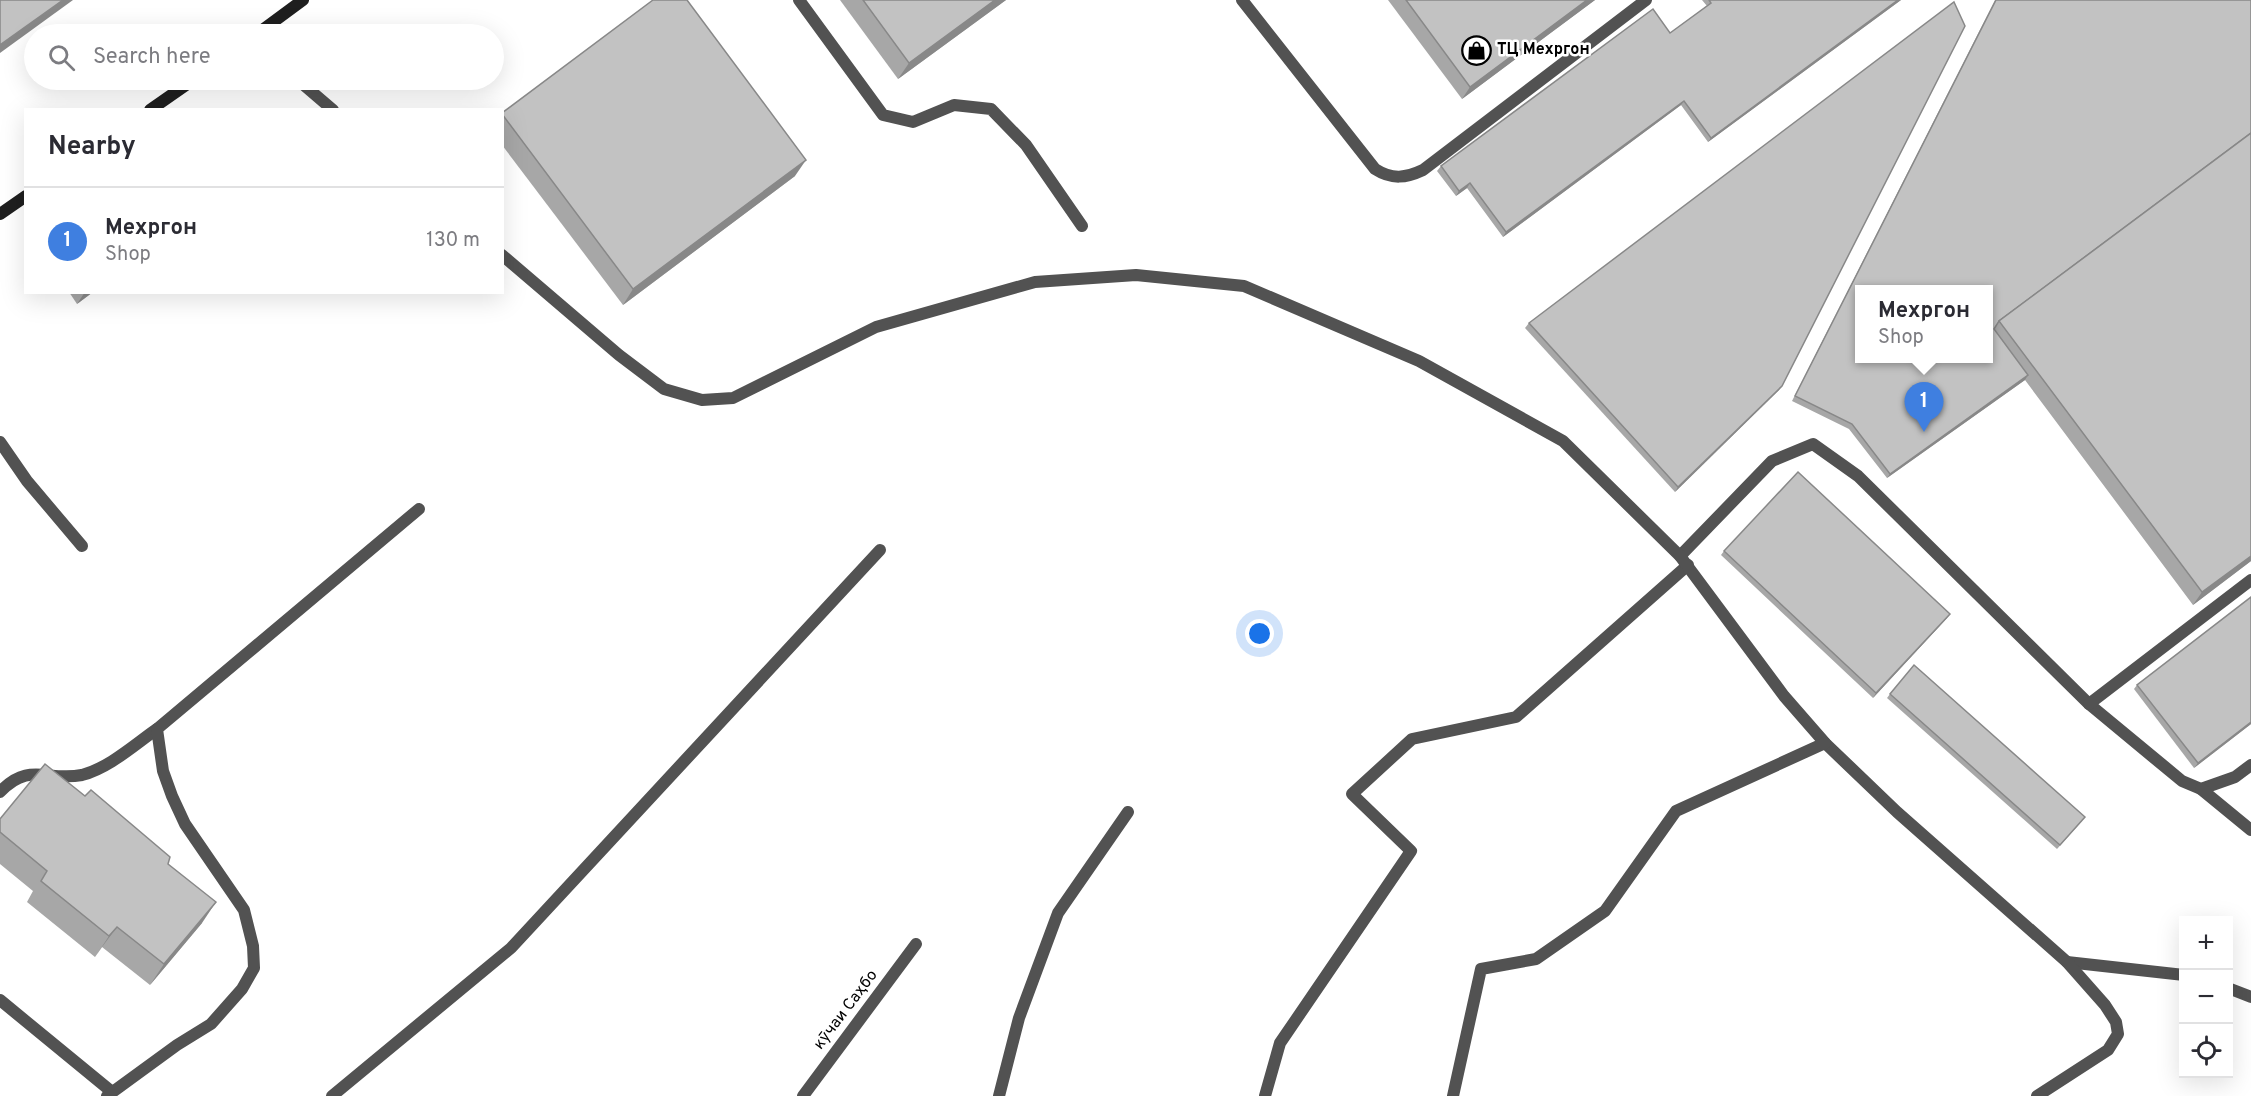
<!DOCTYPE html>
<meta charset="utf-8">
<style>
:root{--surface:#fff;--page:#f7f7f7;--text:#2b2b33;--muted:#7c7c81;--line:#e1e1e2;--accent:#111827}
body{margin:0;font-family:Overpass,sans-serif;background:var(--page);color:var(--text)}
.controls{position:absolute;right:18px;bottom:18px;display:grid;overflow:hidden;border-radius:0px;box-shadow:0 6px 24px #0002}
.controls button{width:54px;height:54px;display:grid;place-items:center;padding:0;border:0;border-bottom:2px solid var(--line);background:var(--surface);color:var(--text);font:30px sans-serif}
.you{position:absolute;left:1260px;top:634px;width:21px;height:21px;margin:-15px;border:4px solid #fff;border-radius:50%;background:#1a73e8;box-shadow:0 0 0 9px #1a73e833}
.badge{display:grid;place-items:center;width:39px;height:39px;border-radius:50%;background:var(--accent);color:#fff;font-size:20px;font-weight:700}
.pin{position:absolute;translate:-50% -50px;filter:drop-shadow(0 2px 3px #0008)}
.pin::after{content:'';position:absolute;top:32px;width:21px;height:18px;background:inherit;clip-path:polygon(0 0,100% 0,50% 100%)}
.popup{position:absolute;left:1855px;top:285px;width:138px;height:78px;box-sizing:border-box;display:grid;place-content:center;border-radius:0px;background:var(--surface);filter:drop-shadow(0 2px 4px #0005);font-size:20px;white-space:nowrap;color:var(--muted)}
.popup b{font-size:22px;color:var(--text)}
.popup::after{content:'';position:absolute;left:50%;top:100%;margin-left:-12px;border:12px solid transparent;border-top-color:var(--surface)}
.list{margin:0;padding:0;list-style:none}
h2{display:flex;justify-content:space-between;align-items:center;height:78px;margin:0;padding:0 24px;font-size:26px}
h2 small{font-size:20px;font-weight:400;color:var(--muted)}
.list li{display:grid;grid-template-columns:39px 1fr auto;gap:18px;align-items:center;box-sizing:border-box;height:108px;padding:0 24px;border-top:2px solid var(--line)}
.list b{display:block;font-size:22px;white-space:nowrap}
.list p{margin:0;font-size:20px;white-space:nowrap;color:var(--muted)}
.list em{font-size:20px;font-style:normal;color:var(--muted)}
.icon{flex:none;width:33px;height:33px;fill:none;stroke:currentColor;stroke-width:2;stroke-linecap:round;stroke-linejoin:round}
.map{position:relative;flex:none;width:2251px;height:1096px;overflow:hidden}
.search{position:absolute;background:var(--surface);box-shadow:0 6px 24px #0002;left:24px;top:24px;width:480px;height:66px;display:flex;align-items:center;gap:15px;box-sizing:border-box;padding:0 21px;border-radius:33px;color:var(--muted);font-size:22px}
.panel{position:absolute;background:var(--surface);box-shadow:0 6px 24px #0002;left:24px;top:108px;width:480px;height:186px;border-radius:0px}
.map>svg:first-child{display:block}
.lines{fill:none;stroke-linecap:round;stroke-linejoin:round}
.lane{stroke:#525252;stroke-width:12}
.street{stroke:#525252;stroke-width:12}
.secondary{stroke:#1f1f1f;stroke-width:12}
.wall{fill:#a7a7a7}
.shaded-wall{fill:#888}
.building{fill:#c2c2c2;stroke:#888;stroke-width:1.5;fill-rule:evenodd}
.labels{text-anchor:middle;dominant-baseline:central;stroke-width:5;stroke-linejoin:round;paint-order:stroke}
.poi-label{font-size:16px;font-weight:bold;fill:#000;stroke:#fff;text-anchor:start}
.street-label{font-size:16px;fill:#000;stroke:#fff}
</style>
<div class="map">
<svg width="2251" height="1096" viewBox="0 0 2251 1096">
<rect width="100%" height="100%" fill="#fff"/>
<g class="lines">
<g class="lane">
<path d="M799,0L883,115L913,122L954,105L991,109L1026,145L1082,226"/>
<path d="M1242,0L1375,169C1392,180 1406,178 1423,170L1646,0"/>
<path d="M0,442L27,481L82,546"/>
<path d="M1680,556L1772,461L1813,444L1858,476L2089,704L2182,781L2201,789L2235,777L2251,765"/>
<path d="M2089,704L2251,580"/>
<path d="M2201,789L2251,830"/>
<path d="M0,792C29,761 47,782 82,775C109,768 134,745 157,729"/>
<path d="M2067,962L2184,975"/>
<path d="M2228,988L2251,997"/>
<path d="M0,1000L112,1092"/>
<path d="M107,1096L177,1045L211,1024L242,989L254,968L253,946L244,910L185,824L172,796L163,771L157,729L419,509"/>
<path d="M332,1096L511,948L880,550"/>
<path d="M803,1096L916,944"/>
<path d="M999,1096L1019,1018L1058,913L1128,812"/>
<path d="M1265,1096L1280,1043L1411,851L1352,794L1412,739L1516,717L1688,565"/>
</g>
<g class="street">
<path d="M298,80L333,110"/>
<path d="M502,255L619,355L664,389L702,400L733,398L876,327L1035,282L1136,275L1244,286L1419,361L1563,441L1680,556L1784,696L1825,743L1897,812L2067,962L2105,1005L2116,1022L2118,1034L2108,1050L2037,1096"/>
<path d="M1453,1096L1481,969L1536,959L1605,911L1676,811L1825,743"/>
</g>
<g class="secondary">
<path d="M257,34L303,0"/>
<path d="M150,110L193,80"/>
<path d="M0,214L26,196"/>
</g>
</g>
<g class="wall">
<path d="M840,0H1006L898,79Z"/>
<path d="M1388,0H1595L1462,99Z"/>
<path d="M1702,0H1901L1708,142L1681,105L1503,237L1467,188L1456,196L1437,171L1441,166L1670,33L1707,6Z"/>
<path d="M1995,0H2251V561L2193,605L2025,380L1887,478L1849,429L1792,401Z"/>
<path d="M502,113L795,176L623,305L502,145Z"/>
<path d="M69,292H93L77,304Z"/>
<path d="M1529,323L1779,390L1675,492L1525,328Z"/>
<path d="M1724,551L1947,618L1873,698L1721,555Z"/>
<path d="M2137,685L2251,724L2194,768L2134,689Z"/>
<path d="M1890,694L2082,821L2057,849L1887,698Z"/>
<path d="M0,819L168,864L202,923L150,985L102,947L95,957L27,902L33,891L0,864Z"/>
</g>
<g class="shaded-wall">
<path d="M63,0H73L0,53V45Z"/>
<path d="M995,0H1006L898,79L909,63Z"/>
<path d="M1587,0H1595L1462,99L1470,87Z"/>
<path d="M1898,0H1901L1708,142L1711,138Z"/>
<path d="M1684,101L1681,105L1503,237L1506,232Z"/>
<path d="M806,160L795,176L623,305L633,289Z"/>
<path d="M1470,183L1467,188L1456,196L1459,191Z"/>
<path d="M85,292H93L77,304Z"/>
<path d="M2028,375L2025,380L1887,478L1890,474Z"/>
<path d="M1782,386L1779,390L1675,492L1678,487Z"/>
<path d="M2251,556V561L2193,605L2202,592Z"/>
<path d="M1950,614L1947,618L1873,698L1876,693Z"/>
<path d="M2251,722V724L2194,768L2198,763Z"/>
<path d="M216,902L202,923L150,985L164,964Z"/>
<path d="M117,927L102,947L95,957L109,936Z"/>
</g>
<g class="building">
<path d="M0,0H63L0,45Z"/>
<path d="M653,0H687L806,160L633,289L502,114V113Z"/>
<path d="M863,0H995L909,63Z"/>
<path d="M1406,0H1587L1470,87Z"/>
<path d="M1709,0H1898L1711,138L1684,101L1506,232L1470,183L1459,191L1441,166L1653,9L1670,33L1711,3Z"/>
<path d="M1996,0H2251V133L1999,321L1994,329L2028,375L1890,474L1852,424L1795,396ZM1860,290H1989V358H1860Z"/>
<path d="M1954,2L1965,26L1782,386L1678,487L1529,323Z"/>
<path d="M2251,133V556L2202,592L1999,321Z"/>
<path d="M1798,472L1950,614L1876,693L1724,551Z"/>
<path d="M2251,597V722L2198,763L2137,685Z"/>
<path d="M1914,665L2085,817L2060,845L1890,694Z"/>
<path d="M45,764L85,796L91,790L170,857L168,864L216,902L164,964L117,927L109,936L41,881L47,871L0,832V819Z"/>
</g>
<defs>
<symbol id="shop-ring" viewBox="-11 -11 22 22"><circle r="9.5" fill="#fff" stroke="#000" stroke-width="1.5"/><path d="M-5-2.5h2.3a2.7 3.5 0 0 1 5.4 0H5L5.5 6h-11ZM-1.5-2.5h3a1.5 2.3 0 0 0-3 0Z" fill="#000"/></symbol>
</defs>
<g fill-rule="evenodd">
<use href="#shop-ring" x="1460" y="34" width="33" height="33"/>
</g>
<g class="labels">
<g class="poi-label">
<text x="1497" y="50">ТЦ Мехргон</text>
</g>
<g class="street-label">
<text transform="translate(846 1010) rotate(-53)">кӯчаи Саҳбо</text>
</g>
</g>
</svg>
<div class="controls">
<button>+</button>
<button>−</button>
<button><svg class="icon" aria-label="locate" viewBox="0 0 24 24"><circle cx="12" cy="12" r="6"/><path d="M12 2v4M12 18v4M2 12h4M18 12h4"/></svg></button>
</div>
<div class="you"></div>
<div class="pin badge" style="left:1924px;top:432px;background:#3f7fe0">1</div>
<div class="popup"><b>Мехргон</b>Shop</div>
<div class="search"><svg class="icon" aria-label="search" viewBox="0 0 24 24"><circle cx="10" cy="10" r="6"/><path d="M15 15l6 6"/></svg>Search here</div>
<section class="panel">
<h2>Nearby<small></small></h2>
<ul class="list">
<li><span class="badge" style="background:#3f7fe0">1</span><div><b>Мехргон</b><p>Shop</p></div><em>130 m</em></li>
</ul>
</section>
</div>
